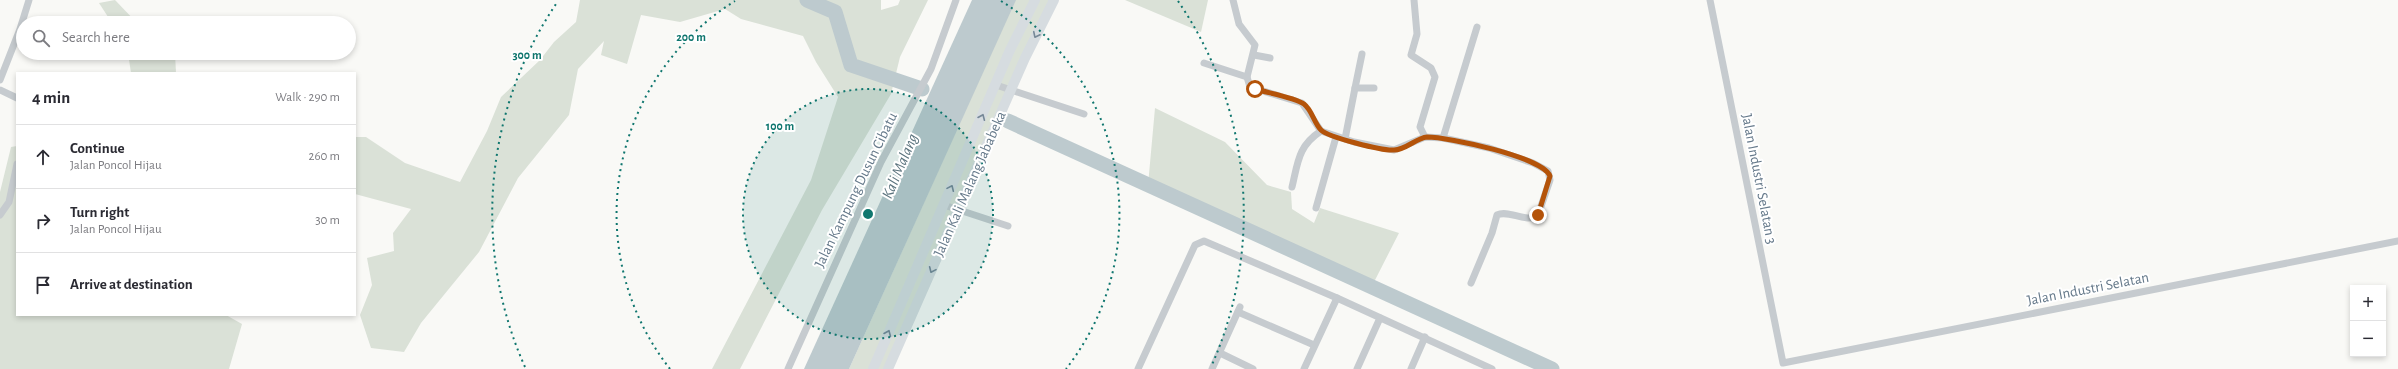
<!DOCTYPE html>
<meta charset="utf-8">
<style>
:root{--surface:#fff;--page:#f7f7f7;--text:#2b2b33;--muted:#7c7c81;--line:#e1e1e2}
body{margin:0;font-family:"Alegreya Sans",sans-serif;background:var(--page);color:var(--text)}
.controls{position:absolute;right:12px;bottom:12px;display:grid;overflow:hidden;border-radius:0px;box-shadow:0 2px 6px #0003}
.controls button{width:36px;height:36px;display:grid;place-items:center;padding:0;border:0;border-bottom:1px solid var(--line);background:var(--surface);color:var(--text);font:20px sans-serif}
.stop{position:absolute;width:12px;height:12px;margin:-9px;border:3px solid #b45309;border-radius:50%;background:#fff}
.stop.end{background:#b45309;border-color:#fff;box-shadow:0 1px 4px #0008}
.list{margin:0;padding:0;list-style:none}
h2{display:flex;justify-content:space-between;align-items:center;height:52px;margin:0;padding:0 16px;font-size:17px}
h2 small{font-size:13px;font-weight:400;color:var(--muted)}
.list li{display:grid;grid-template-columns:26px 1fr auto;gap:12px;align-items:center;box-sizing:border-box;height:64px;padding:0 16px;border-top:1px solid var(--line)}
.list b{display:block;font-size:15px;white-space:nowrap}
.list p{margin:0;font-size:13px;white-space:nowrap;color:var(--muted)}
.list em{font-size:13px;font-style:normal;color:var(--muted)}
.icon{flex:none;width:22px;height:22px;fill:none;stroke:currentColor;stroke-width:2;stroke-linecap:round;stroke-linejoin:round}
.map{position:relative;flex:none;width:2398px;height:369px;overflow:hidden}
.search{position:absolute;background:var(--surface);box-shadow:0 2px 6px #0003;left:16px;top:16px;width:340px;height:44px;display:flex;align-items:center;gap:10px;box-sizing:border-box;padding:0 14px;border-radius:22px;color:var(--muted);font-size:15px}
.panel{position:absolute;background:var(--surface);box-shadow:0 2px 6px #0003;left:16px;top:72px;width:340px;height:244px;border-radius:0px}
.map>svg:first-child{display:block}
.green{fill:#dae1d7}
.water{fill:#bdcace}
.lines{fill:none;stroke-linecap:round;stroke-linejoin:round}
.river{stroke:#bdcace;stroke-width:15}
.street{stroke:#c6cbcf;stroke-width:7}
.secondary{stroke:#d6dce0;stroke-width:10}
.oneway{stroke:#768897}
.route{stroke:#b45309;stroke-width:5}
.ring{fill:none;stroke:#0f766e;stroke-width:2;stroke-dasharray:2 4}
.labels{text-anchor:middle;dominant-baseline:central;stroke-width:4;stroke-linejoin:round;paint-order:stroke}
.street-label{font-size:15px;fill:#65798a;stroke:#fff}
.water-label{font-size:16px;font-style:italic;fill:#5c747e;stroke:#fff}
.centre{fill:#0f766e;stroke:#fff;stroke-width:2}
.ring-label{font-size:12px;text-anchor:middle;font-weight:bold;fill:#0f766e;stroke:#fff;stroke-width:4;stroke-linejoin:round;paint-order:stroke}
</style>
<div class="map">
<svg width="2398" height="369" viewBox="0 0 2398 369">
<rect width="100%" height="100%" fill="#f9f9f6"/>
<g class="green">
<path d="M115,0L137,23H112L99,3Z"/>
<path d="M580,0H881V10L898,5L900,0H928L900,57L891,94L822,210L740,369H712L811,180L838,97L816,62L803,36L741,19L725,9L680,22L641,15L627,64L601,55L604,41L578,69L569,115L518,178L479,252L421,323L404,352L371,348L360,315L372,285L367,258L394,251L393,233L411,209L355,194V137H366L405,163L460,182L487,131L501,97L540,60L554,42L576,22Z"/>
<path d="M1015,0H1054L888,369H849Z"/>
<path d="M1125,0H1208L1201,32Z"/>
<path d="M128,53H175L176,73H131Z"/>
<path d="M1155,108L1225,142L1267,185L1291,192L1292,209L1314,223L1320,208L1399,233L1372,286L1148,185Z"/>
<path d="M17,146V315H226L242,324L229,369H0V192L11,147Z"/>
</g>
<path class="water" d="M972,0H1016L849,369H804Z"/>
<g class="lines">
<g class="river">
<path d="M807,0L835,12L851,65L922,89"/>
<path d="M1008,121L1552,369"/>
</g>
<g class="street">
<path d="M1233,0L1239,24L1255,45L1247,77L1250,87L1302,103L1321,131L1354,142L1394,150L1425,137L1443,138L1489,148L1533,163L1548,171L1550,180L1538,215C1526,224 1509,209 1497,215L1492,233L1471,283"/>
<path d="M1414,0L1417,34L1411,55L1431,68L1435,77L1420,127L1425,137"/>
<path d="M1710,0L1783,363L2398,241"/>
<path d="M1254,55L1270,58"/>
<path d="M1204,63L1247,77"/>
<path d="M0,80L20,29L29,0"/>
<path d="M996,85L1084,114"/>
<path d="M1355,88L1362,54"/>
<path d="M0,90L17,98"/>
<path d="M1443,138L1477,27"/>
<path d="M1345,139L1355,88H1374"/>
<path d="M1292,187C1298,162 1298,146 1321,131"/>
<path d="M944,205L1008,226"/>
<path d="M1316,208L1336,137"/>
<path d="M0,215L9,202L17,164"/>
<path d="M1238,312L1314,345"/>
<path d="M1220,353L1253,369"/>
<path d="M788,369L881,162L931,69L956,0"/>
<path d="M1138,369L1195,245L1204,241L1337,298L1492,369"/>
<path d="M1212,369L1240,307"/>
<path d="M1304,369L1337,298"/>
<path d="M1357,369L1380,318"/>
<path d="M1411,369L1425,337"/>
</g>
<g class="secondary">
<path d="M873,369L1010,50L1035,0"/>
<path d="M888,369L1025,58L1054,0"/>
</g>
</g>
<defs><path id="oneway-chevron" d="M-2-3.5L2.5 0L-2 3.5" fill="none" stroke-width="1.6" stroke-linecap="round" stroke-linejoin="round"/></defs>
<g class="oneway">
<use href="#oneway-chevron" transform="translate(1036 35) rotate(116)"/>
<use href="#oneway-chevron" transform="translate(982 117) rotate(-67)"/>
<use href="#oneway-chevron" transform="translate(951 188) rotate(-66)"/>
<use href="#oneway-chevron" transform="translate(932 270) rotate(114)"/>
<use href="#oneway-chevron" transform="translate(888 333) rotate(-67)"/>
</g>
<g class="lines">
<path class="route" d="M1255,89C1268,93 1294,97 1304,104C1312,110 1314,123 1321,130C1328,137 1382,151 1394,150C1406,150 1416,138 1427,137C1448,137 1543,157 1550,176L1538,215"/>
</g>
<circle cx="868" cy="214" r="125" fill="#0f766e" fill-opacity=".12"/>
<g class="ring">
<circle cx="868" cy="214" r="125"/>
<path d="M670 369A251 251 0 0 1 735 1M1001 1A251 251 0 0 1 1066 369"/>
<path d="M525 367A376 376 0 0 1 558 1M1178 1A376 376 0 0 1 1211 367"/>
</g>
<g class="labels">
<g class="street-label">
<text transform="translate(1759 179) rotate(79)">Jalan Industri Selatan 3</text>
<text transform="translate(970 184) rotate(-66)">Jalan Kali Malang Jababeka</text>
<text transform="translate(856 190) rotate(-64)">Jalan Kampung Dusun Cibatu</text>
<text transform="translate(2088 289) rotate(-11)">Jalan Industri Selatan</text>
</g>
<g class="water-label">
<text transform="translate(900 166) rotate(-67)">Kali Malang</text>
</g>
</g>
<circle cx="868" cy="214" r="6" class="centre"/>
<g class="ring-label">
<text x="691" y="41">200 m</text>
<text x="527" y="59">300 m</text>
<text x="780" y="130">100 m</text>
</g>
</svg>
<div class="controls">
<button>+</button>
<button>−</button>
</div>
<div class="stop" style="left:1255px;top:89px"></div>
<div class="stop end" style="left:1538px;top:215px"></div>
<div class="search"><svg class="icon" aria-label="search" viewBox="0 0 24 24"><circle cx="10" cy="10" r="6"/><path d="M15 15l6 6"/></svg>Search here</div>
<section class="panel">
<h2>4 min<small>Walk · 290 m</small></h2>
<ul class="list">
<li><svg class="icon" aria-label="ahead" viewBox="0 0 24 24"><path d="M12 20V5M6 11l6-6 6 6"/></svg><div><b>Continue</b><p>Jalan Poncol Hijau</p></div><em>260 m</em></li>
<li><svg class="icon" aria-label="right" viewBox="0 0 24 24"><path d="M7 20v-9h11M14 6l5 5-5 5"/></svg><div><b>Turn right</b><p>Jalan Poncol Hijau</p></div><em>30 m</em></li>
<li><svg class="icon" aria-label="arrive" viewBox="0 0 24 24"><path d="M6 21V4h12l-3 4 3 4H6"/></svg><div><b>Arrive at destination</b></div></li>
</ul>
</section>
</div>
